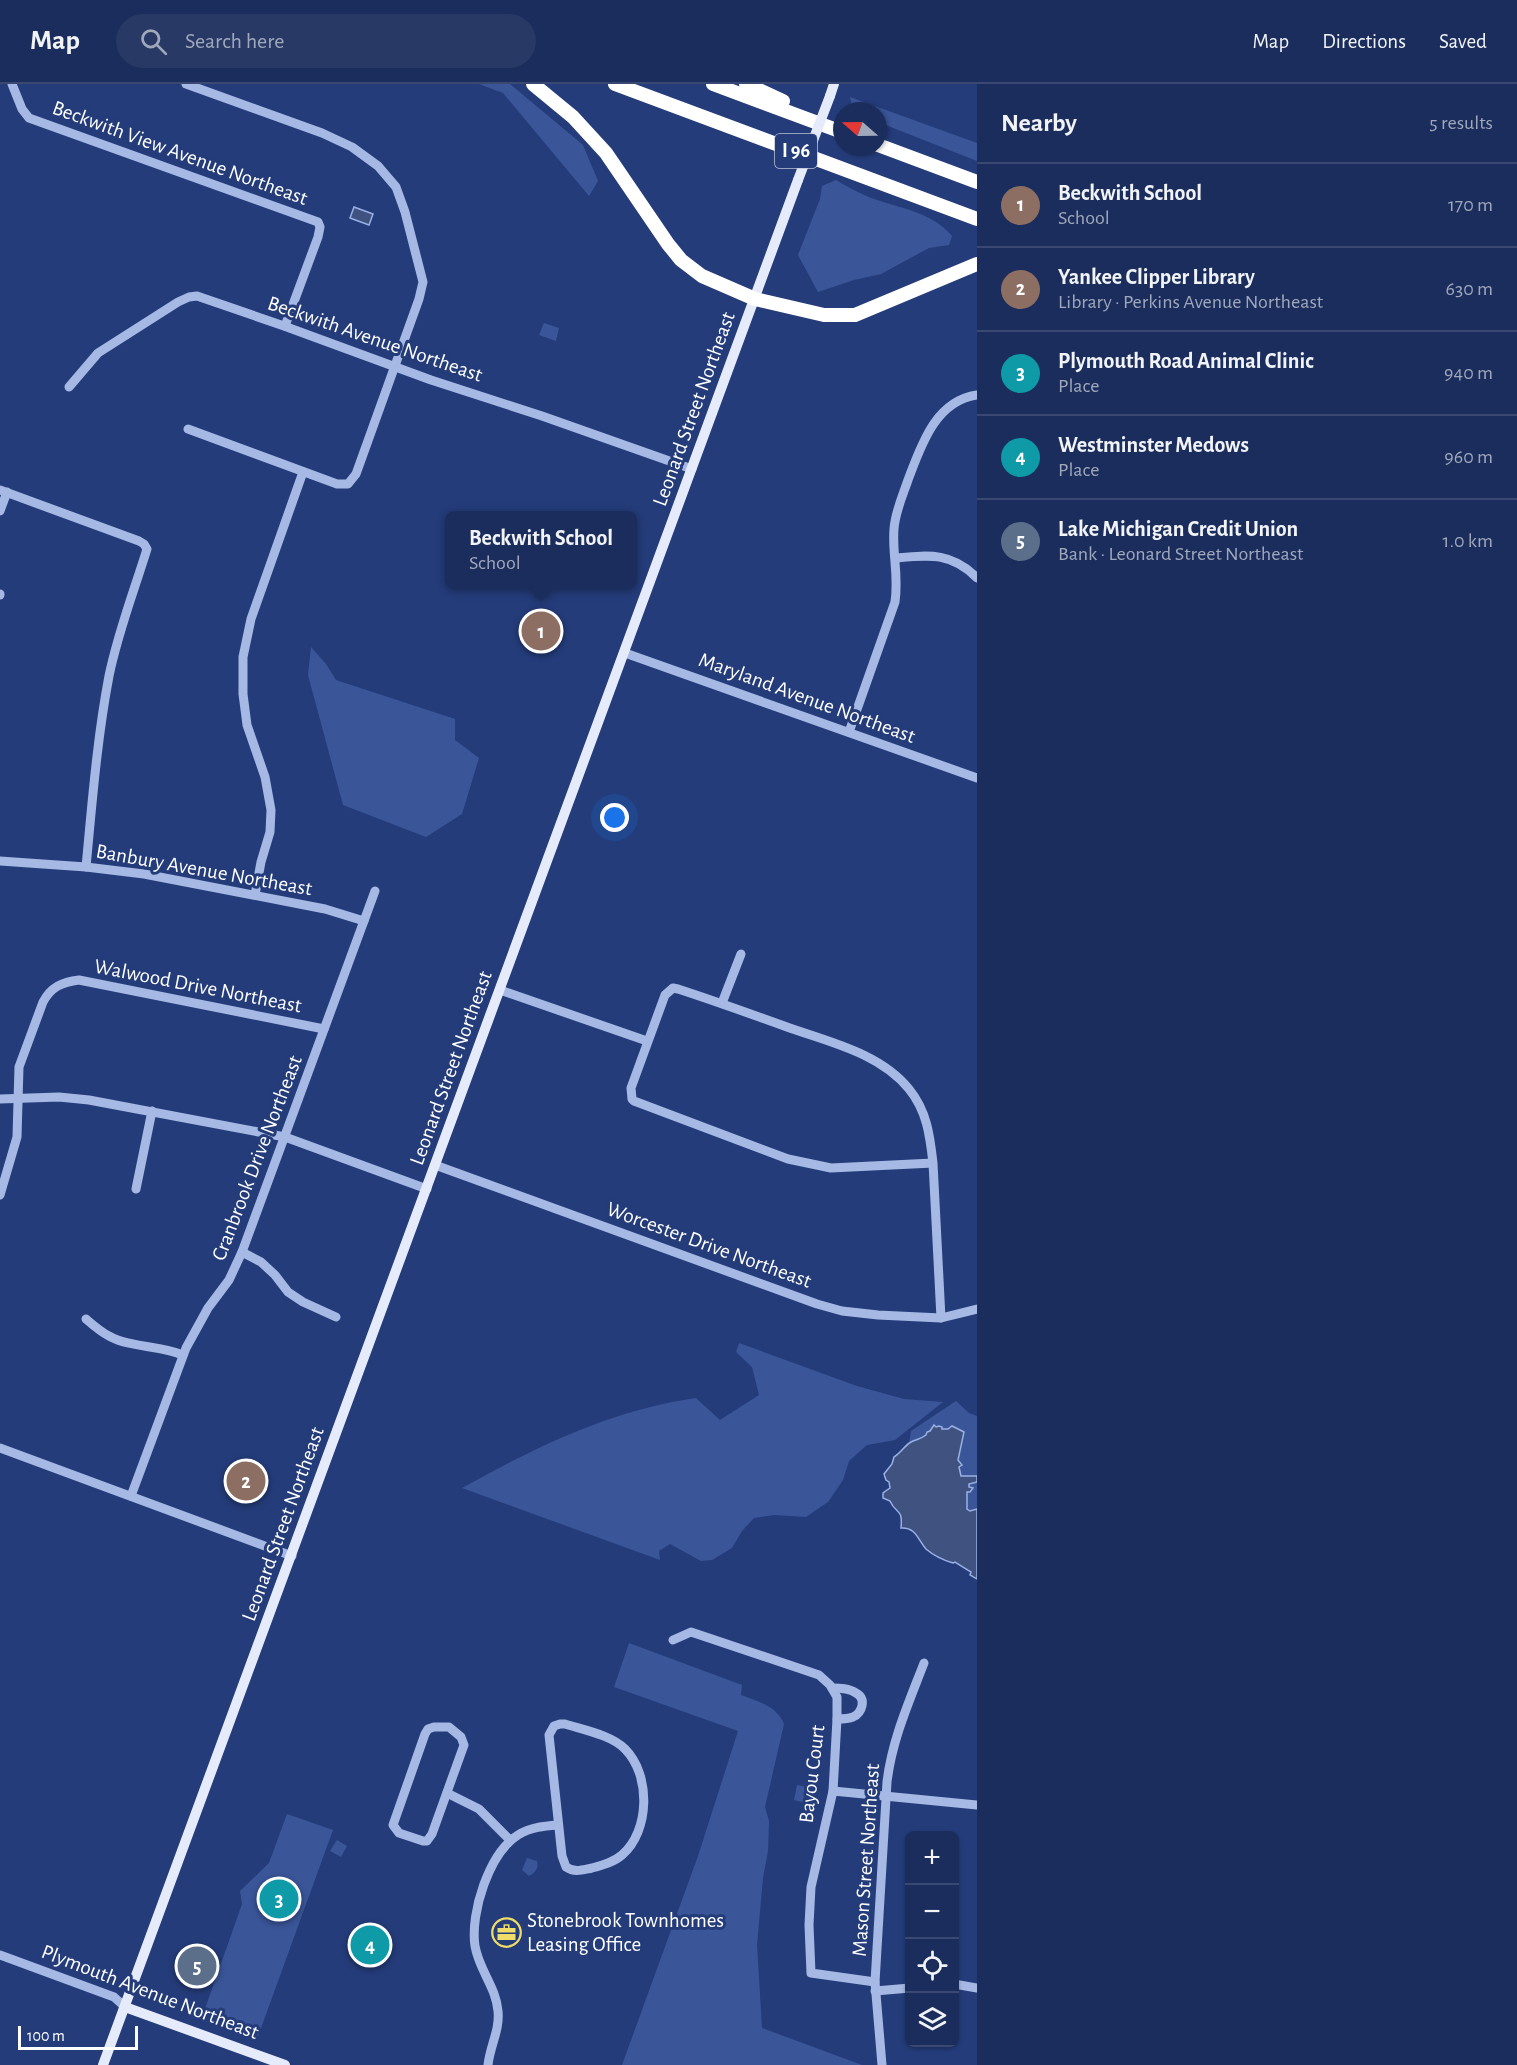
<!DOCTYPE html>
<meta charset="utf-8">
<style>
:root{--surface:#1b2d5c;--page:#283965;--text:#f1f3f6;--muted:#a0a8bb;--line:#394972;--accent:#e797bd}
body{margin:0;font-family:"Alegreya Sans",sans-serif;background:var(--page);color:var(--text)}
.controls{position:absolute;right:18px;bottom:18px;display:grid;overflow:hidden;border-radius:9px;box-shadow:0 2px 4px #0004}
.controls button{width:54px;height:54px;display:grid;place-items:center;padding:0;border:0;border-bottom:2px solid var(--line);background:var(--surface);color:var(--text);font:30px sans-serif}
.compass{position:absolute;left:833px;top:18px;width:54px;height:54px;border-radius:50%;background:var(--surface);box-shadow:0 2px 4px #0004;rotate:290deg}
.scale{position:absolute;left:18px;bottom:15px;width:120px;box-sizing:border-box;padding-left:6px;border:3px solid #fff;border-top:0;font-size:16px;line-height:21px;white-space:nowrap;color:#fff;-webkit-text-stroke:4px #243c7a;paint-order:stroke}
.you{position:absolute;left:615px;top:734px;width:21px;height:21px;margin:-15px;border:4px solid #fff;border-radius:50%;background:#1a73e8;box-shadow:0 0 0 9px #1a73e833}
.badge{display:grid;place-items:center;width:39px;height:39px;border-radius:50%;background:var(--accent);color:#fff;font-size:20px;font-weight:700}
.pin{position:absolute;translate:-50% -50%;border:3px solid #fff;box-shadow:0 2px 6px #0006}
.popup{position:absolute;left:445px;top:427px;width:192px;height:78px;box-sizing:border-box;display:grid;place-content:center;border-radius:9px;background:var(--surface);filter:drop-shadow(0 2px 4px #0005);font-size:20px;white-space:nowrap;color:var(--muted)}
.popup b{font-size:22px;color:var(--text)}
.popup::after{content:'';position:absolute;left:50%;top:100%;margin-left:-12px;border:12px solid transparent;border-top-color:var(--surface)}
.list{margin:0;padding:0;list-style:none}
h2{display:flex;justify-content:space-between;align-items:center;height:78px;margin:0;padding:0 24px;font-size:26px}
h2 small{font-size:20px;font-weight:400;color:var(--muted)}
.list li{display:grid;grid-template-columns:39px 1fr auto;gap:18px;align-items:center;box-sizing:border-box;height:84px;padding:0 24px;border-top:2px solid var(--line)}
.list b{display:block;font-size:22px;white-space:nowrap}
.list p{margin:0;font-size:20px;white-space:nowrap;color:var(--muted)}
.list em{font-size:20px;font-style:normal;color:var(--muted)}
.icon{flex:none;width:33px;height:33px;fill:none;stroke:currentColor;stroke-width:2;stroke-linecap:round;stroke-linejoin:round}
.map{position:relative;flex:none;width:977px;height:1981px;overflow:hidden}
header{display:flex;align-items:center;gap:36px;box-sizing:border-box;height:84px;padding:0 30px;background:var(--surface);border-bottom:2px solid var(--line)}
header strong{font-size:28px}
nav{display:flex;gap:33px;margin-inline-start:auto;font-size:21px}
.search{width:420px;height:54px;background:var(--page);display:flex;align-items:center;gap:15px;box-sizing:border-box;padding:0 21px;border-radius:33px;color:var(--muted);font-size:22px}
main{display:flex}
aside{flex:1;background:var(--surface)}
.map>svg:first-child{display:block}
.green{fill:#3a5699}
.water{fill:#405280;stroke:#9ab1e5;stroke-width:1.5}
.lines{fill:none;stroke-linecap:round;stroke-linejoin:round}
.minor{stroke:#a6b9e4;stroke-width:9}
.major{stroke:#e6ebfc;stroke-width:10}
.highway{stroke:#fff;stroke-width:14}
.major-bridge{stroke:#e6ebfc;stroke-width:10}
.labels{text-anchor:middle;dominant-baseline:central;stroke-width:6;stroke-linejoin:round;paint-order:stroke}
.shield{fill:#243c7a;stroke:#bdc4d7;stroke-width:1.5}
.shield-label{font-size:20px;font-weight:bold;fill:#fff}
.street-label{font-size:21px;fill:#fff;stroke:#243c7a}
.poi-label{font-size:21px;fill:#fff;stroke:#243c7a;text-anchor:start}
</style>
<header>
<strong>Map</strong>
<div class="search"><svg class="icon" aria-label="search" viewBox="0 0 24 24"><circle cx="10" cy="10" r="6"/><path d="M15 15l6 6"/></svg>Search here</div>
<nav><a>Map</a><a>Directions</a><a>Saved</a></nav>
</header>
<main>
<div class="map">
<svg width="977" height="1981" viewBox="0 0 977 1981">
<rect width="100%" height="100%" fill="#243c7a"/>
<g class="green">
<path d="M479,0H510L583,61L598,97L589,112L503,9Z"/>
<path d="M850,13L977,59V77L878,38V27H853Z"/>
<path d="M836,96C847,103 859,109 871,114C899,124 932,128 952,152L949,161L929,164L881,190L854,196L818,208L798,171L820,115L822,102Z"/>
<path d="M544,239L559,244L556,257L539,251Z"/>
<path d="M311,563L326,580L336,596L455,635V656L479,674L462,730L426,753L343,721L308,591Z"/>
<path d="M739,1259L857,1302L904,1315L943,1318L895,1356L867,1361L849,1377L843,1396L828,1418L806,1433L774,1431L754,1434L742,1447L732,1464L712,1476L701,1477L670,1460L659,1467L660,1476L462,1404C536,1363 611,1326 696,1314L720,1336L759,1311L752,1283L736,1268Z"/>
<path d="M956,1317L969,1329L977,1332V1392L961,1393L958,1376L964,1349L936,1344L919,1356L909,1359L911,1347Z"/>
<path d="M977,1398V1426H967V1407L972,1404H969V1399Z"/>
<path d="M629,1559L742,1601L741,1611C757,1617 777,1622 784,1640L765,1723L769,1737L768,1767L763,1794L757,1861L762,1944L862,1981H622L698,1772L738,1647L614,1603Z"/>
<path d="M797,1701L812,1704L809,1720L794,1716Z"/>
<path d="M287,1730L333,1746L257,1955L201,1936L242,1820L240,1807L269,1779Z"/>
<path d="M337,1756L347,1762L341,1773L330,1767Z"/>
<path d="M527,1774L537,1777C539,1784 535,1789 529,1792L522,1786Z"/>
</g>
<g class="water">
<path d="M354,123L373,130L369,141L350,134Z"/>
<path d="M934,1341L936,1343L939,1342L942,1343V1345H948L952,1342L964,1348L958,1376L962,1381L959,1383L961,1392H977V1398L969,1400V1403L973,1404L970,1408H967V1425L970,1427L977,1425V1495L970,1491L971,1488L955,1478L953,1479C943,1476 934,1472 926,1465C918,1456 916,1443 901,1444C903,1423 896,1431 890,1417L883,1414V1409L890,1404L889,1398L886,1396L884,1390L892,1380L894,1373C901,1369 905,1361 911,1358C917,1355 921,1355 926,1351L927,1348L930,1347Z"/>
</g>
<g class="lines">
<g class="minor">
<path d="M12,0L22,25L29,34L318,138L320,143L318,153L285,242"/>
<path d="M186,0L322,49L352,63L378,82L396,103L405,128L423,198L419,215L356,390L348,400H337L188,345"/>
<path d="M69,303L98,269L178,218L189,213L197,212L284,242L431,296L542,332L692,385"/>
<path d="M0,406L139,457L144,460L147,465C134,507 118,548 109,592C97,655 92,720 86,783"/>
<path d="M0,427L7,408"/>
<path d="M896,474C929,471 952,468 977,494"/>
<path d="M0,510V511"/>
<path d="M625,569L977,694"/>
<path d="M849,648L895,518C899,491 892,470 894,445C895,428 903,411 908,396C921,362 935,317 977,311"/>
<path d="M0,777L86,783L144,790L325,825L364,837"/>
<path d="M255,811L261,778L270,748L271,726L265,693L247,641L243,610V573L251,535L303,388"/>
<path d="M500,906L647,957"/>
<path d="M722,919L741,870"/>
<path d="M0,1015L59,1013L89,1016L285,1053L427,1105"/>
<path d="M933,1079L831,1084L788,1075L634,1017L632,1015L631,1004L665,911L673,904L678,905C715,917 751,930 787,943C829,958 880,969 909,1005C927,1027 930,1052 933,1079L941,1234"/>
<path d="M435,1081L817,1220L842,1227L878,1231L941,1234L977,1225"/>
<path d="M136,1105L152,1027"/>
<path d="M0,1111L17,1053L19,983L43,918C51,903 62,898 79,896L324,945"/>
<path d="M242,1168L261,1178L275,1191L288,1208L303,1218L336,1233"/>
<path d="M86,1235C93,1241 101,1248 109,1252C131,1264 159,1261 183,1271"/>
<path d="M0,1364L292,1472"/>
<path d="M131,1412L186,1264L208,1224L229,1196L242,1168L375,807"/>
<path d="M673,1556L691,1548L819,1591L830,1601L837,1613V1635L833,1707L811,1803L809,1841L811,1889L875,1898"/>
<path d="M832,1604C840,1604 849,1604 856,1609C867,1615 862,1629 853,1633C848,1635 842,1635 837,1635"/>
<path d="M560,1640H565C584,1646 611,1651 625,1665C651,1691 650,1747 622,1771C614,1778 603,1781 592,1784C582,1786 575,1789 566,1783L562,1772L549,1651L554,1642Z"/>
<path d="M434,1643H449L461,1653L464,1661L432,1750L427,1757H423L399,1749L393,1741L425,1650L428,1645Z"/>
<path d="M833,1707L977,1721"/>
<path d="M447,1709L479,1725L510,1756"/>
<path d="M0,1871L114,1913L125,1923"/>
<path d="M954,1900L977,1904"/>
<path d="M875,1907L910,1904"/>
<path d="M488,1981C490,1962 500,1946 498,1927C496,1903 479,1886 475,1862C470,1829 489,1769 518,1751C531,1743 545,1742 558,1741"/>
<path d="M882,1981L875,1898L887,1698C892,1656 909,1618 924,1579"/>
</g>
<g class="major">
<path d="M830,12L834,0"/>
<path d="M125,1923L285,1981"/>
<path d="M103,1981L798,96"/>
</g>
<g class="highway">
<path d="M533,0L573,33L606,69L668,160L681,176L702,192L755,215L824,231H855L977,180"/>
<path d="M615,0L977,135"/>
<path d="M713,0L842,48"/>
<path d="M746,0L783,17"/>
<path d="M878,61L977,98"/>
</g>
<path class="major-bridge" d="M798,96L830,12"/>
</g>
<defs>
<symbol id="office-ring" viewBox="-11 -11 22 22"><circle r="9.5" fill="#243c7a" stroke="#efdd6a" stroke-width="1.5"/><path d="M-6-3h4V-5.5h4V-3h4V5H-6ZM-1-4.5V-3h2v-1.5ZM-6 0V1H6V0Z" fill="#efdd6a"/></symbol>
</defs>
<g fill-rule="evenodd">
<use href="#office-ring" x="490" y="1832" width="33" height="33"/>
</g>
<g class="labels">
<rect class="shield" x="775" y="50" width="42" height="34" rx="4.5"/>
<g class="shield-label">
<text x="796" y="67">I 96</text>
</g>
<g class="street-label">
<text transform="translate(180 69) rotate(20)">Beckwith View Avenue Northeast</text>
<text transform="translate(375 255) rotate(19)">Beckwith Avenue Northeast</text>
<text transform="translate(694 325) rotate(-70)">Leonard Street Northeast</text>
<text transform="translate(807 614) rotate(20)">Maryland Avenue Northeast</text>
<text transform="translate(204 786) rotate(10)">Banbury Avenue Northeast</text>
<text transform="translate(198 902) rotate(11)">Walwood Drive Northeast</text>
<text transform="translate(451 984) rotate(-70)">Leonard Street Northeast</text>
<text transform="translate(257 1074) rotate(-69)">Cranbrook Drive Northeast</text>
<text transform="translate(709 1161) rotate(20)">Worcester Drive Northeast</text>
<text transform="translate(283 1440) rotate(-70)">Leonard Street Northeast</text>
<text transform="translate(812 1690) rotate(-83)">Bayou Court</text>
<text transform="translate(866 1776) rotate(-86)">Mason Street Northeast</text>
<text transform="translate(150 1908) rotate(21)">Plymouth Avenue Northeast</text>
</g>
<g class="poi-label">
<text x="527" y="1836">Stonebrook Townhomes<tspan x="527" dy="24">Leasing Office</tspan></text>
</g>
</g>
</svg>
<div class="controls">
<button>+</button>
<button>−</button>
<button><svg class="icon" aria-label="locate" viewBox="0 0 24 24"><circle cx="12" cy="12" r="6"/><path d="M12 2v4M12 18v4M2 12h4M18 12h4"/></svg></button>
<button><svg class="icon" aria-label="layers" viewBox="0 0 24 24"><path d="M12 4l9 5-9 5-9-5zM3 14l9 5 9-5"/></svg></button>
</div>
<svg class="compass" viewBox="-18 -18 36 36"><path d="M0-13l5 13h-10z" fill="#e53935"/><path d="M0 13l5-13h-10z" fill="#a0a8bb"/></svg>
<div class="scale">100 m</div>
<div class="you"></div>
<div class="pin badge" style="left:541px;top:547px;background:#8d6e63">1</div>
<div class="popup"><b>Beckwith School</b>School</div>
<div class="pin badge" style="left:246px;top:1397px;background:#8d6e63">2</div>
<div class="pin badge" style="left:279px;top:1815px;background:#0f9aa8">3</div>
<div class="pin badge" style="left:370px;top:1861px;background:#0f9aa8">4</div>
<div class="pin badge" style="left:197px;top:1882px;background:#5c6f8a">5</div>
</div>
<aside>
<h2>Nearby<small>5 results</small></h2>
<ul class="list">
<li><span class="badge" style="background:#8d6e63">1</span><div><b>Beckwith School</b><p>School</p></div><em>170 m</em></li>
<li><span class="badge" style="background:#8d6e63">2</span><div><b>Yankee Clipper Library</b><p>Library · Perkins Avenue Northeast</p></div><em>630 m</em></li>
<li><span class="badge" style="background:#0f9aa8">3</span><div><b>Plymouth Road Animal Clinic</b><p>Place</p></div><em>940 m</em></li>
<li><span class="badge" style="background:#0f9aa8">4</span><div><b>Westminster Medows</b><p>Place</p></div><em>960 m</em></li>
<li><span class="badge" style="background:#5c6f8a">5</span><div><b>Lake Michigan Credit Union</b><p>Bank · Leonard Street Northeast</p></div><em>1.0 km</em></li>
</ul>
</aside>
</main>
